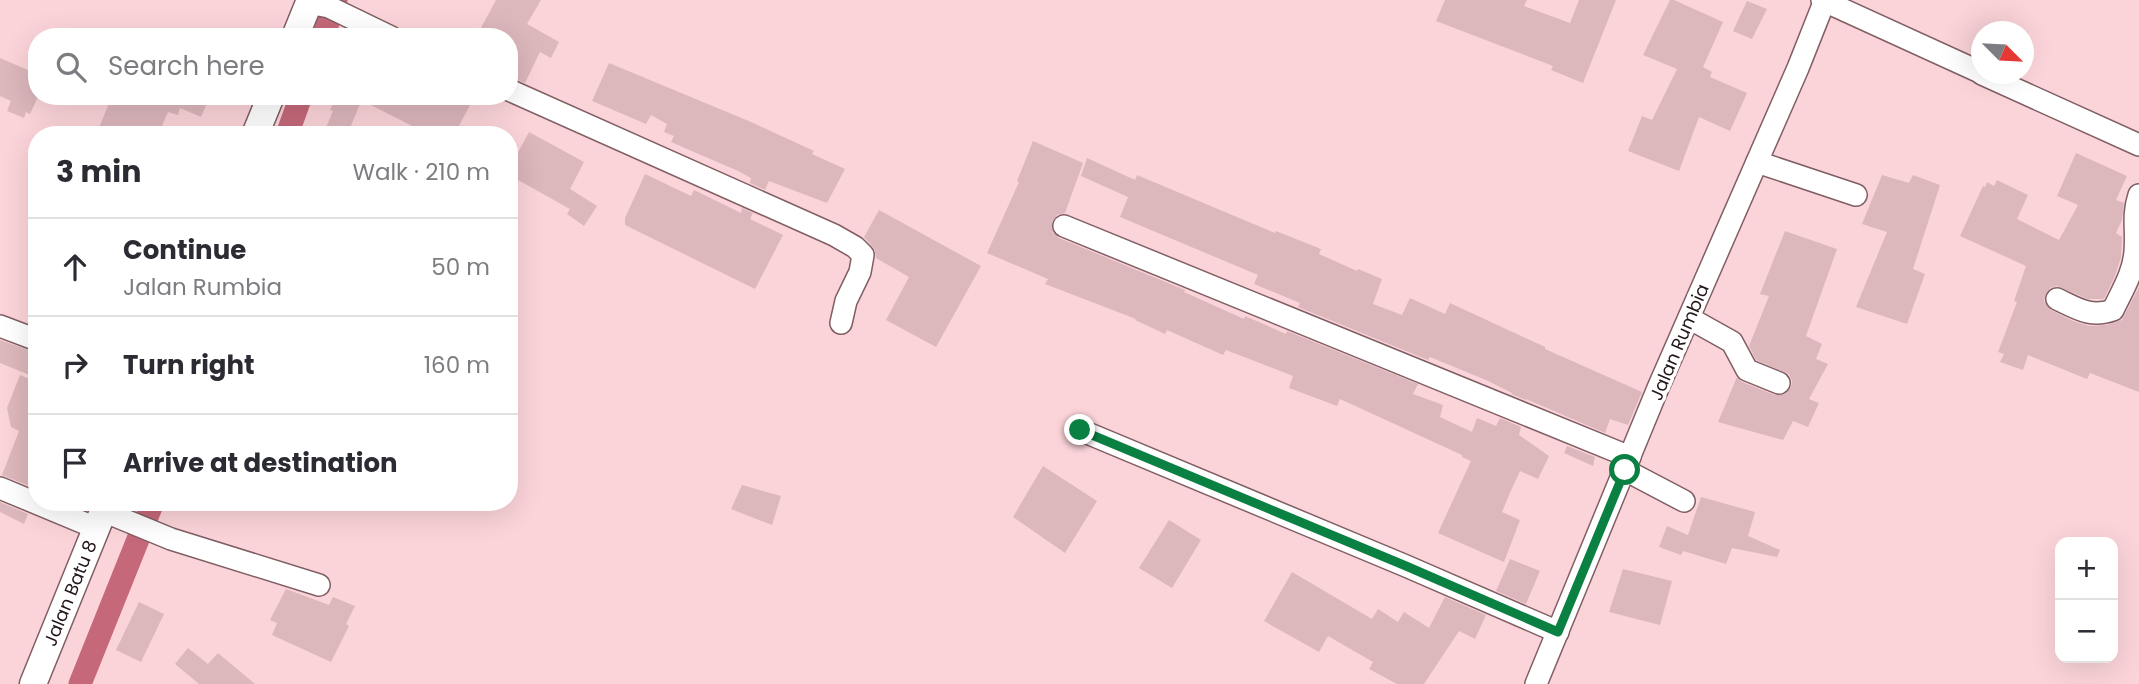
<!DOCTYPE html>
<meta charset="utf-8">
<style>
:root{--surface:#fff;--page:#f7f7f7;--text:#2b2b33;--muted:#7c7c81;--line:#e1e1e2}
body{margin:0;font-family:Poppins,sans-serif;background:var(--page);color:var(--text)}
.controls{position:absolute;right:21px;bottom:21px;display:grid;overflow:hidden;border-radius:14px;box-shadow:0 7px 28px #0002}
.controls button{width:63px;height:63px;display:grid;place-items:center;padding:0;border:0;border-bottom:2px solid var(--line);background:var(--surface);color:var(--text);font:35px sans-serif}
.compass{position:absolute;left:1971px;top:21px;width:63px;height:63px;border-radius:50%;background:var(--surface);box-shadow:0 7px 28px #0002;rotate:114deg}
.stop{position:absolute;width:21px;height:21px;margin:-16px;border:5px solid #0b8043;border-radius:50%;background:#fff}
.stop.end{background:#0b8043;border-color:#fff;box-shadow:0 2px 7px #0008}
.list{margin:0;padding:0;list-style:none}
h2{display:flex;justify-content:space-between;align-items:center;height:91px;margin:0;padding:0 28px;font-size:30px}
h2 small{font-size:23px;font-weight:400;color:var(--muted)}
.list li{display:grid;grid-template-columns:46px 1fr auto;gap:21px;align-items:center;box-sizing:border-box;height:98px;padding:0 28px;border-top:2px solid var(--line)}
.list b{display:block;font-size:26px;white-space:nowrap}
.list p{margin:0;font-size:23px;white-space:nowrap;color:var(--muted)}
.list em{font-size:23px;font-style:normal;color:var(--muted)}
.icon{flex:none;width:38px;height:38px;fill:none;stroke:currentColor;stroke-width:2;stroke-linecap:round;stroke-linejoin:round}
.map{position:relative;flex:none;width:2139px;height:684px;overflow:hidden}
.search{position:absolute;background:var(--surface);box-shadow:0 7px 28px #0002;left:28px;top:28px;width:490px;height:77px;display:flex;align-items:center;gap:18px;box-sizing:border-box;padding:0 24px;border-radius:28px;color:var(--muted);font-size:26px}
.panel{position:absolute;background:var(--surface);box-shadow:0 7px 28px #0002;left:28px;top:126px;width:490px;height:385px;border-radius:28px}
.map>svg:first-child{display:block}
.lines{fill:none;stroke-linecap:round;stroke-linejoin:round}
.canal{stroke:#c5697a;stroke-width:23}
.building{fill:#dcb7bc}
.minor-casing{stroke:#805f64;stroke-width:24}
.tertiary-casing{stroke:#805f64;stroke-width:29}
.minor{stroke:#fff;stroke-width:21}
.tertiary{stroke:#fff;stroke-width:26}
.route{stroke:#0b8043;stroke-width:9}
.labels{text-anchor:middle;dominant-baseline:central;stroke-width:7;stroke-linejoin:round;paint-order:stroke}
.street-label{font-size:18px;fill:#231618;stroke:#fff}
</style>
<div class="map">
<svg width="2139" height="684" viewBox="0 0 2139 684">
<rect width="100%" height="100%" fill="#fbd4d9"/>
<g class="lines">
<g class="canal">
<path d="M323,37L336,0"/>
<path d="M287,135L301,96"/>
<path d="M80,684L153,502"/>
</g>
</g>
<g class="building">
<path d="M496,0H541L527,24L559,42L551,58L540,52L525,83L509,77V37H476Z"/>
<path d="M1445,0H1527L1524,6L1570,23L1579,0H1616L1583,83L1551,70L1553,66L1436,21Z"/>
<path d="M1670,0H1674L1723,22L1703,67L1712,72L1710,77L1747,93L1730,131L1699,117L1679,171L1628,151L1642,116L1652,120L1677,69L1643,55Z"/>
<path d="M1747,1L1767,9L1752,39L1733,31Z"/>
<path d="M0,58L37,74V99L30,114L26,112L24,118L7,111L11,101L0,96Z"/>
<path d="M609,63L751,122L814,151L812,154L845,169L827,203L769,181L765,190L750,183L751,178L738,171L671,142L674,136L664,132L667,124L651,115L646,124L592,101Z"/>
<path d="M112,96H210L201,117L180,108L178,115L168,112L158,135H96Z"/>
<path d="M336,96L360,104L347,135H323L333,111L330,110Z"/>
<path d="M353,96H475L454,135H430Z"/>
<path d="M529,132L584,162L570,189L597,206L584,226L567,214L570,209L509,175V169Z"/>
<path d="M1033,141L1083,163L1065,213L1057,215L1052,222L1053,233L1059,238L1185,290L1184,292L1244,319L1245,316L1286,334L1287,331L1418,384L1413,394L1443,405L1440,417L1472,432L1477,418L1496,426L1500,418L1521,427L1519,435L1549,456L1538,479L1520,471L1509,495L1502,512L1520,520L1504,562L1438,533L1471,461L1462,457V455L1340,399L1337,406L1289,388L1293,376L1226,350L1223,355L1167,330L1165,334L1135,320L1136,319L1045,284L1048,279L987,253L1019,182L1017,181Z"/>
<path d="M2076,153L2127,176L2116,200L2124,203L2122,220L2116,233L2122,237L2121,257L2115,276L2104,299H2088L2057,286L2050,288L2046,293L2044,301L2051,310L2073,321L2090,326L2107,325L2122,320L2139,287V392L2090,373L2087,379L2028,355L2023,370L2000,362L2004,354L1998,352L2017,302L2014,301L2026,266L1960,236L1983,186L1985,187L1987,182L1994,186L1997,180L2028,195L2017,219L2059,240L2078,205L2057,196Z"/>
<path d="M1087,158L1135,180L1137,175L1275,233L1276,231L1321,249L1319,254L1357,271L1358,269L1382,279L1373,304L1402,315L1410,298L1445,314L1450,303L1545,347V349L1642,392L1628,425L1610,419L1605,433L1526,399V400L1511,394L1512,393L1486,380L1430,357L1428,360L1298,307L1300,303L1254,284L1258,275L1120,217L1128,197L1081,176Z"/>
<path d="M645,174L691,196L694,190L741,213L742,208L753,213L750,219L783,235L755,289L625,225V218Z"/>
<path d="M1882,175L1909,183L1913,175L1940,185L1913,269L1925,274L1907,324L1856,307L1887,232L1862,224Z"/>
<path d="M879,210L981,266L936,347L886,320L909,277L876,258L875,250L864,237Z"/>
<path d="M1785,231L1837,249L1806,336L1822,344L1816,359L1828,364L1809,399L1819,403L1808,427L1793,421L1783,440L1718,422L1737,377L1742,382L1775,395L1786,394L1791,387L1792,381L1789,374L1756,360L1749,346L1769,296L1760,294Z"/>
<path d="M0,340L37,353V363L32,376L0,363Z"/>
<path d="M20,375L37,382V489L2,475L19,431L11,427L7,408Z"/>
<path d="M1567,446L1595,457L1593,466L1564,453Z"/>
<path d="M1043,466L1097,501L1065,553L1013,517Z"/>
<path d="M742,485L781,496L772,525L731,509Z"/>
<path d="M1701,497L1755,512L1748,536L1780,550L1777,557L1732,548L1726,564L1683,551L1681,555L1659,547L1667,526L1688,535Z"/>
<path d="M0,502L28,514L24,524L0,512Z"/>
<path d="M1169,520L1201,540L1172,588L1139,568Z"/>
<path d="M1510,559L1540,571L1526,604L1496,591Z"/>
<path d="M1623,569L1672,581L1660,625L1609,612Z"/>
<path d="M1292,572L1372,619L1378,609L1398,622L1404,612L1429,628L1445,597L1486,615L1475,639L1459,631L1424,684H1397L1369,669L1373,662L1328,636L1319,652L1264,621Z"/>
<path d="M286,589L329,605L333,597L355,606L346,624L349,626L331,662L272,635L277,623L270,620Z"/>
<path d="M139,602L164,614L141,662L116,650Z"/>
<path d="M188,648L208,664L218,653L255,684H199L175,664Z"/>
</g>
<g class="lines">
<defs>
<g id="minor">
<path d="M1822,0L1982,73"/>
<path d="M308,3L329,7L391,37"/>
<path d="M1982,74L2139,145"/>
<path d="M509,90L834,235L855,247L863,255L860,272L846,301L841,323"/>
<path d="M1757,162L1856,195"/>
<path d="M1064,226L1630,457"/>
<path d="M2057,299C2078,309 2091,318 2113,310C2122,291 2134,272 2135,251C2137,230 2132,216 2139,195"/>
<path d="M1689,318L1732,342L1747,370L1779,383"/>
<path d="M0,326L37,340"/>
<path d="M1080,430L1406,566L1558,632"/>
<path d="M1625,470L1684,501"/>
<path d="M0,488L96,528"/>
<path d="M103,511L171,539L319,585"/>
<path d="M1536,684L1658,388L1798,68L1825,0"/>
</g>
<g id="tertiary">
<path d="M295,37L310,0"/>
<path d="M255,135L271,96"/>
<path d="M33,684L107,502"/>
</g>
</defs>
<use href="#minor" class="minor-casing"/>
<use href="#tertiary" class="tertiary-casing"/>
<use href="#minor" class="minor"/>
<use href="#tertiary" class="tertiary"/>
</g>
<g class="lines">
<path class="route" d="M1080,430L1406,566L1558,632L1625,470"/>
</g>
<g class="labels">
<g class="street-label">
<text transform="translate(1679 342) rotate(-67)">Jalan Rumbia</text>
<text transform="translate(70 593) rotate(-68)">Jalan Batu 8</text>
</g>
</g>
</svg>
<div class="controls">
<button>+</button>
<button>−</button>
</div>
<svg class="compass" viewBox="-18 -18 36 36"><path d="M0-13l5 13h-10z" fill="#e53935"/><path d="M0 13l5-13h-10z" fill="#7c7c81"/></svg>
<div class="stop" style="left:1625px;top:470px"></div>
<div class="stop end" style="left:1080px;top:430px"></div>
<div class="search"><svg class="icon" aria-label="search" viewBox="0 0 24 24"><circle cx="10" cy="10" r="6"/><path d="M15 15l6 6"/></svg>Search here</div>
<section class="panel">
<h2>3 min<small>Walk · 210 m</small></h2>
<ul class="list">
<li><svg class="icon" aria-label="ahead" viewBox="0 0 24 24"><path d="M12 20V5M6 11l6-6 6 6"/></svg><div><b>Continue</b><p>Jalan Rumbia</p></div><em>50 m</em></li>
<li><svg class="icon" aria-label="right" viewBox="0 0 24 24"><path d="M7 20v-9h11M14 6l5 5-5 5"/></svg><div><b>Turn right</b></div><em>160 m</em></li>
<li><svg class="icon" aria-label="arrive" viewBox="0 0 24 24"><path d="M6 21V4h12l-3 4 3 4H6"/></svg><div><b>Arrive at destination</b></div></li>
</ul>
</section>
</div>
